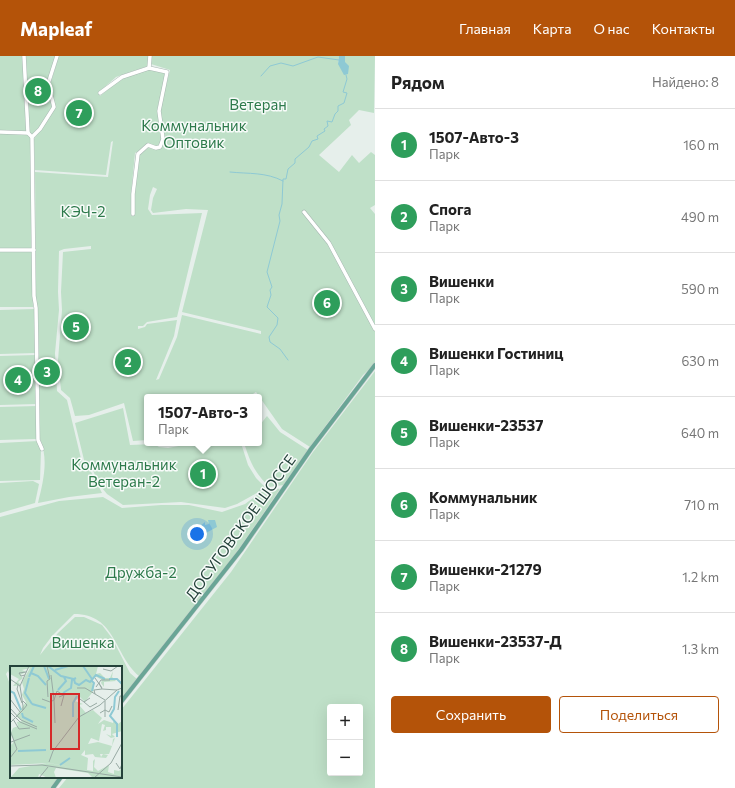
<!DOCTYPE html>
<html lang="ru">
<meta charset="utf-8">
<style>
:root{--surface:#fff;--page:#f2f2f2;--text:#222;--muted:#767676;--line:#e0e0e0;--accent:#b45309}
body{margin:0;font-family:Commissioner,sans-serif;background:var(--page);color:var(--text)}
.controls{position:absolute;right:12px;bottom:12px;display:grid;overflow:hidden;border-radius:4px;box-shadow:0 4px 16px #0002}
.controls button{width:36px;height:36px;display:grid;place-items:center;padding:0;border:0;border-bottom:1px solid var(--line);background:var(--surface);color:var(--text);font:20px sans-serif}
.you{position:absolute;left:197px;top:478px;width:14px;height:14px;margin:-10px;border:3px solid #fff;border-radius:50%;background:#1a73e8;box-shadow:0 0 0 6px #1a73e833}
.badge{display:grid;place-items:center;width:26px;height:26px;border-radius:50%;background:var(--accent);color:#fff;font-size:13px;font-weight:700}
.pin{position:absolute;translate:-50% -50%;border:2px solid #fff;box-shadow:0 1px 4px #0006}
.popup{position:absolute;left:144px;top:338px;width:118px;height:52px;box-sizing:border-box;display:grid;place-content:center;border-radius:4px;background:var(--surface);filter:drop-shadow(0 1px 3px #0005);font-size:13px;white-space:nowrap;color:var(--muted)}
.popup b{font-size:15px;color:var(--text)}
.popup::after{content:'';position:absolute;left:50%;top:100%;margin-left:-8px;border:8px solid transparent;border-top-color:var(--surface)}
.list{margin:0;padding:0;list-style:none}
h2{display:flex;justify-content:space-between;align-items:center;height:52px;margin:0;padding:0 16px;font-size:17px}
h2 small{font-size:13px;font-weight:400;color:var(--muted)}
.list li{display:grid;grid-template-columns:26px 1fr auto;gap:12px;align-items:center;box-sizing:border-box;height:72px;padding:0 16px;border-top:1px solid var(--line)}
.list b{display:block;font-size:15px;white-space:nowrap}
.list p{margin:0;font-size:13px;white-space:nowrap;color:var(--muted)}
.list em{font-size:13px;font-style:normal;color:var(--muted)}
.actions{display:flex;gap:8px;padding:12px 16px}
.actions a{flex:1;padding:9px 0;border:1px solid var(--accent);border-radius:4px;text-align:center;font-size:14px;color:var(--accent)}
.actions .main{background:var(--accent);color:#fff}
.map{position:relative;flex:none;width:375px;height:732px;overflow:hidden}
header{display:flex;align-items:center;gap:24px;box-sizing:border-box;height:56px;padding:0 20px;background:var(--accent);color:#fff}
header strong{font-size:19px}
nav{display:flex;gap:22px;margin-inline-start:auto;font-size:14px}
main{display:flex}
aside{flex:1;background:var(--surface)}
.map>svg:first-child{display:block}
.green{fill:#bfe0c8;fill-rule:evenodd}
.water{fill:#8ec9d4}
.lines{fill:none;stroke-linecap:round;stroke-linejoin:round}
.stream{stroke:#8ec9d4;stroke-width:1}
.minor-casing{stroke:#a8b8b2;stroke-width:4.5}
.major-casing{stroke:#c2cac8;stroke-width:5}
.minor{stroke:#fff;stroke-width:3.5}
.major{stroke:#6aa596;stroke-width:4}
.labels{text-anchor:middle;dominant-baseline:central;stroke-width:3;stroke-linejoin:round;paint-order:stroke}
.park-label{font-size:15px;fill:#2d7a4b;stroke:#f7fbf9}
.street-label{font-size:15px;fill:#24423a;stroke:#f7fbf9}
.inset-river{fill:none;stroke:#8ec9d4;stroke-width:2}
.inset-road{fill:none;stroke:#98aaa4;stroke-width:1}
.view{fill:#d62828;fill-opacity:0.15;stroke:#d62828;stroke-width:2}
.inset-edge{fill:none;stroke:#24423a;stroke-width:2}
</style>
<header>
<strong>Mapleaf</strong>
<nav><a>Главная</a><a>Карта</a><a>О нас</a><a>Контакты</a></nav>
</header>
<main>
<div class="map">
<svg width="375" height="732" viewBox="0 0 375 732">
<rect width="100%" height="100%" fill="#e6efeb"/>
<g class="green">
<path d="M0,0H23L26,75H0Z"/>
<path d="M26,0H56L47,28L53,50L39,72L32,79L28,74Z"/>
<path d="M59,0H149L148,10L116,21L98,37L100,40L121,23L150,13L166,17L157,54L162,82L160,88L156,90L149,88L135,97L131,138V160H134V135L138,99L150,91L157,93L165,83L160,54L170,14L151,8L152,0H339L338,8L345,6V0H375L374,57L359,54L349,64L351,69L319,99L339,116L352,99L359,107L371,96L375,99V149L370,152L375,158V308L363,319L310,391L282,373L256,336L253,338L255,341H147V384L133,385L124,347L89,359L75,360L70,342L61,334L58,304L62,254L61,236L63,196L91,193V190L64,193L59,195L58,236L59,254L55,297L57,335L67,344L83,411L89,412L102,437L69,441L38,447C43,426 49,404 40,383L38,253L36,245L35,116L108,121L113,85L111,86L106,119L35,114L34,83L55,52L50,29ZM153,131L157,133L153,142L151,154L153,157L186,153L208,154L182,256L261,275V278L182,259L177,281L159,323L156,324L174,280L177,264L147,268L145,271L138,273V270H143L147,266L177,261L202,157L152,159L148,153L150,139Z"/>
<path d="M0,77L28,79L31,83V192H0Z"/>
<path d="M0,195H32L33,251H0Z"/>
<path d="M35,253L36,297L0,298V254Z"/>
<path d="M36,299L37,348L0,349V300Z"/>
<path d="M375,315V732H59L68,721H121V654L231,516L313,396ZM330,651H360V717H330Z"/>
<path d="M37,350L36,383L0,384V351Z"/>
<path d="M123,352L130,389L154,388L159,391L168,392L194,387H241L248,409L256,422L266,432L237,448L225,452L181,446L123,449L107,438L98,427L91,409L85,408L75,367Z"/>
<path d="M267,360L280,376L308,394L284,429L269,431C254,415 251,408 244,387H259V370Z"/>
<path d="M38,385L41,394L40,424L0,425V387Z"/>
<path d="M33,425L39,428L35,447L0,457V427Z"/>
<path d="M272,432L280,433L230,506L139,620C114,599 116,558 74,558L52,580L43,592L40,599L58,577L75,561H84L102,569L112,582L130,617L137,623L121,643V611H11V622L8,615L6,618L11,631V721H59L51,732H0V461L59,445L103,441L122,452L161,449H189L222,456L245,448L261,436Z"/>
</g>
<g class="water">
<path d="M339,0H345V6L349,10L348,18L344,19L338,8Z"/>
<path d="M208,464H215L217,471L204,478L205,473L199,471L205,466V469L209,468Z"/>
</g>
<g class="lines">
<g class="stream">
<path d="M261,20L270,10L281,7L293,10L318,1L339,4"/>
<path d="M230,116C249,118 266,116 283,125"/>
<path d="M288,304L280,293L270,286L269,281L277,269L278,262L267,251L271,239L270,234L272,231L267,216L280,165L279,159L282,148L283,123H286L288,113L295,107V103L309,91L312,85L318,83L317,80L325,75L324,73L328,70L327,65L332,66L335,58L338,55V50L344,47L347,37L343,36L347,23L346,19"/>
</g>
<defs>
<g id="minor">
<path d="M24,0L28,77"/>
<path d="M149,12L150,0"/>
<path d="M100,37L122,21L149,12L167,16L159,55L163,83L160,91L156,92L148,89L138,98L133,138V158"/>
<path d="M0,76L28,77L32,81L34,240L36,252L38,384L42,393"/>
<path d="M32,81L40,73L54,51L48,28L57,0"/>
<path d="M304,156L329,187L375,273"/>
<path d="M0,194H34"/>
</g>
<g id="major">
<path d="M121,646L241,494L311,393L375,309"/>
<path d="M53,732L61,721"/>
</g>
</defs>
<use href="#minor" class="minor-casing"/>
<use href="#major" class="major-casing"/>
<use href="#minor" class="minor"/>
<use href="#major" class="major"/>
</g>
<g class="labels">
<g class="park-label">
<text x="258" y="48">Ветеран</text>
<text x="194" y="69">Коммунальник<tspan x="194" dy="17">Оптовик</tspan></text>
<text x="83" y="155">КЭЧ-2</text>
<text x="124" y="408">Коммунальник<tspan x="124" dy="17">Ветеран-2</tspan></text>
<text x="141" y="516">Дружба-2</text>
<text x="83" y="586">Вишенка</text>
</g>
<g class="street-label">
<text transform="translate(240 471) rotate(-54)">ДОСУГОВСКОЕ ШОССЕ</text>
</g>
</g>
<g transform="translate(10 610)">
<rect width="112" height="112" fill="#e6efeb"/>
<path d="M0,0H88L86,8L90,7L95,12H100L103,5L102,11L106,15L94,16V21L91,17L92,14L85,10L82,13L84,24L75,36L70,31L65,35L73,38L69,39L76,47L83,44L85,46L92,52L88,58L94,54L103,57L104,54L108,58L112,55V65L102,68L105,71L101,72L96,68L101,70V61H96V64L93,65L95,59L92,58L89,75L81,72L78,78L88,76L102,80L103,73L105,72L99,88H90L91,91L93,88L98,89L96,92L85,91L83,88L75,89V84L71,89L78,92L77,104L39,97L0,99V75L2,79L4,74L0,68L3,62L8,60L7,56L13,55L6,50L16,36L12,29L14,23L12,16L20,2L12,4L16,6L10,9L13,12L8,16L11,19L3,20L9,13L0,8ZM85,93L84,101L88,105L99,99L98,106L104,108V104L109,105L112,102V112L82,111L78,107L46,102L44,106L46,112H38L29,108L28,112H0L9,102L38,97L83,105V95Z" fill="#bfe0c8"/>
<path class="inset-river" d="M26,0H34L39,13M38,0L51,10L64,13L65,17L69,19L76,14L80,16L86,9L95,13M73,0L82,13M45,4L58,0M21,7L28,10L36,19M19,11L24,0M19,12L15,27L22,38M99,13H107L112,18M81,14L84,17L82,25M48,24L56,15L54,11M0,25L4,27L11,44M53,27L61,22L62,14L66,12M22,38L36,42M12,47L13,51L23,56M63,51V37L67,30M107,71V58L100,50L104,43L105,31L109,25M8,85L36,84M50,99L60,92"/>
<path class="inset-road" d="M37,0L40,13L37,15L38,31M93,3L101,5L108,0M15,9L11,10L9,7L16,6M41,9L44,34M85,12L92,22M0,13L10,20L13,40V44L0,57M89,17L92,23L107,24M8,19L7,23L12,37M10,20L19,0M86,21L91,14H100M67,22H75L95,34M85,28L84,24L92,23M49,31L54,29L51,40M0,33L10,46M32,33L40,36L44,34L45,57M70,33L74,36L80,32M44,34L47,25L53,29M74,36L80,41L87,37M0,42L11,54L27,61M13,44L17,39L13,35M108,44L110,30H112M0,46L10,56L27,63M90,47L95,44L99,46L102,40M95,51V35M3,53L9,63L20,62M0,64L7,83L0,92M1,76L20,69M39,96L43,85L69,51L90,39L107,24L112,22M106,97L110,103L112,98M0,100L32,99L112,111M29,112L38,101M84,112L101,97L112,77"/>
<path class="view" d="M41,28H69V83H41Z"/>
<rect width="112" height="112" class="inset-edge"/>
</g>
</svg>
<div class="controls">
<button>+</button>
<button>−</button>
</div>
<div class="you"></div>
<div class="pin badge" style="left:203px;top:418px;background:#2e9e5b">1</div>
<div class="popup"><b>1507-Авто-3</b>Парк</div>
<div class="pin badge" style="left:128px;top:306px;background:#2e9e5b">2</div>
<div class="pin badge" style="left:47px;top:316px;background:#2e9e5b">3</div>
<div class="pin badge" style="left:18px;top:324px;background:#2e9e5b">4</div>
<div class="pin badge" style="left:76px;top:271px;background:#2e9e5b">5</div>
<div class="pin badge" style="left:327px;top:247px;background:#2e9e5b">6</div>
<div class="pin badge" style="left:79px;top:57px;background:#2e9e5b">7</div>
<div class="pin badge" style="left:38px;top:35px;background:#2e9e5b">8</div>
</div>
<aside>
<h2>Рядом<small>Найдено: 8</small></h2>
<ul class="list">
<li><span class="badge" style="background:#2e9e5b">1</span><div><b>1507-Авто-3</b><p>Парк</p></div><em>160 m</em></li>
<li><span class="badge" style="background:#2e9e5b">2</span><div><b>Спога</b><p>Парк</p></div><em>490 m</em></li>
<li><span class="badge" style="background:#2e9e5b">3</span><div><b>Вишенки</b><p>Парк</p></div><em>590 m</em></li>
<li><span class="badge" style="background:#2e9e5b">4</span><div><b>Вишенки Гостиниц</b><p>Парк</p></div><em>630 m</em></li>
<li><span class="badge" style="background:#2e9e5b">5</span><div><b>Вишенки-23537</b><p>Парк</p></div><em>640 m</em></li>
<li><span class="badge" style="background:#2e9e5b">6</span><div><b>Коммунальник</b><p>Парк</p></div><em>710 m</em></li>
<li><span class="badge" style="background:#2e9e5b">7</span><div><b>Вишенки-21279</b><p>Парк</p></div><em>1.2 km</em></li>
<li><span class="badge" style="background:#2e9e5b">8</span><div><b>Вишенки-23537-Д</b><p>Парк</p></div><em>1.3 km</em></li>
</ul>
<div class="actions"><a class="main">Сохранить</a><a>Поделиться</a></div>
</aside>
</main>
